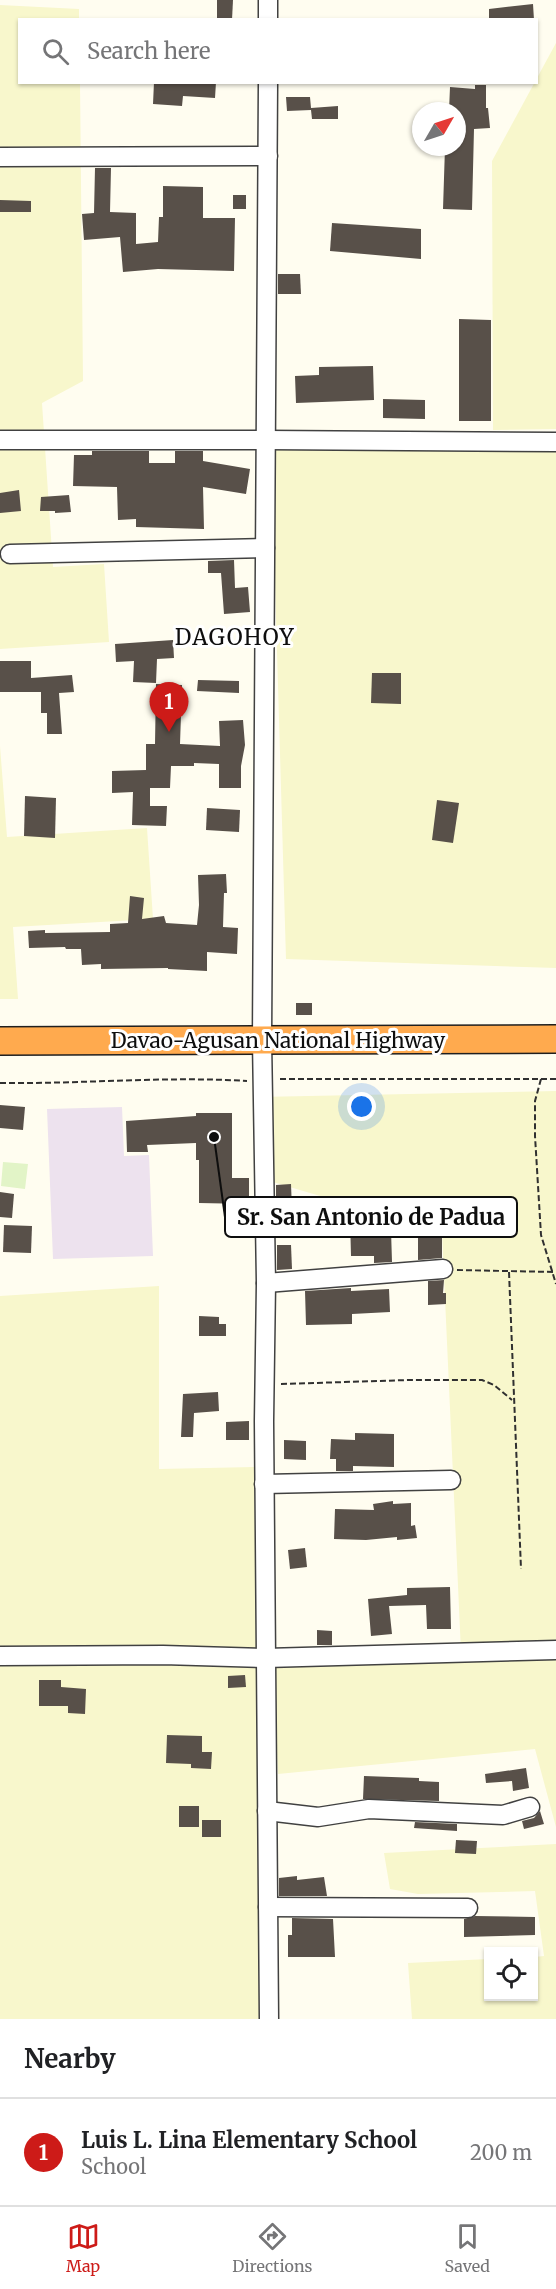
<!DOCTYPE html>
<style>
:root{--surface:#fff;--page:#f2f2f2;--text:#202124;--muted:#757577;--line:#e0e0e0;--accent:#cd1b18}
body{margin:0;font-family:Merriweather,serif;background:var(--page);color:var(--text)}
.controls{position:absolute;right:18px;bottom:18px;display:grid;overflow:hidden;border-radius:0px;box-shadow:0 2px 4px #0004}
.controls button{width:54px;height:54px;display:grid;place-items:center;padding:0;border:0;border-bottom:2px solid var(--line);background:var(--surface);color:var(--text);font:30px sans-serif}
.compass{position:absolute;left:412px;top:102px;width:54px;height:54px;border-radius:50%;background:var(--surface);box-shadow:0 2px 4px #0004;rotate:51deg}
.you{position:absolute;left:362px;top:1107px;width:21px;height:21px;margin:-15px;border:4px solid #fff;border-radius:50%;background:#1a73e8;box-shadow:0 0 0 9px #1a73e833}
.badge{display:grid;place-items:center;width:39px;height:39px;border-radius:50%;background:var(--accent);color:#fff;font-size:20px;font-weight:700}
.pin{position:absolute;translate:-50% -50px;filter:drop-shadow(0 2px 3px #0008)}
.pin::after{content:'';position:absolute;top:32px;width:21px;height:18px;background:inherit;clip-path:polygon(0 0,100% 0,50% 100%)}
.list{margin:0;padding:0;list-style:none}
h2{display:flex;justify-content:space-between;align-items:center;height:78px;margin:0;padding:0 24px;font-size:26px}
h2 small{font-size:20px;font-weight:400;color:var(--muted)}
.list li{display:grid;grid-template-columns:39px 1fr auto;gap:18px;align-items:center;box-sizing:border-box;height:108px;padding:0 24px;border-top:2px solid var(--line)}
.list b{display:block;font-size:22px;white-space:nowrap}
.list p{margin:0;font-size:20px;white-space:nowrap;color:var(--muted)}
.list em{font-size:20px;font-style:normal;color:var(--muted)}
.icon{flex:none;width:33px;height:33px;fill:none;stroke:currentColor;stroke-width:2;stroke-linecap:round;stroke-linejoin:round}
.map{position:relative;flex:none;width:556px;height:2019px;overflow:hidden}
.search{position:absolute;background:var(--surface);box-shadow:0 2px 4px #0004;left:18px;right:18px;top:18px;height:66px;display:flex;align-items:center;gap:15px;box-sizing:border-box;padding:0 21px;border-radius:0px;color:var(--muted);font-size:22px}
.sheet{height:186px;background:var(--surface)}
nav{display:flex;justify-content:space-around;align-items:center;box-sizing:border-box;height:84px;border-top:2px solid var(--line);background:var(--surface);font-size:16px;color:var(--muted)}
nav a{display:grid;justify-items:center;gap:3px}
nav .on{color:var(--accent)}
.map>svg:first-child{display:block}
.industrial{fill:#ede2ee}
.farmland{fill:#f8f7cc}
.pitch{fill:#e2f4c7}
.building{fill:#585049}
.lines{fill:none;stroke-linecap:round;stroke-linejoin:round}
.minor-casing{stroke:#414141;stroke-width:21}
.highway-casing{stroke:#1f1f1f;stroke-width:30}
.path{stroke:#303030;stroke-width:2;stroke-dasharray:6 3;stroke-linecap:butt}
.minor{stroke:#fff;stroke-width:18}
.highway{stroke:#ffaa4e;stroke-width:27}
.labels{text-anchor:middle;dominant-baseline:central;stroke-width:6;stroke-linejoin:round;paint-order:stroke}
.street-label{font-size:21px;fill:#0e0e0e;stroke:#fff}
.neighbourhood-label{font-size:22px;letter-spacing:1.5px;fill:#0e0e0e;stroke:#fff}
.leader{fill:none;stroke:#0e0e0e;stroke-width:2}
.callout-dot{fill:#0e0e0e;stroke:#fff;stroke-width:2}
.callout{fill:#fff;stroke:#0e0e0e;stroke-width:2}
.callout-label{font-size:22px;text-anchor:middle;font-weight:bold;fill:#0e0e0e}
</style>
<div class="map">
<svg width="556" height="2019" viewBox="0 0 556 2019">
<rect width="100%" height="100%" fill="#fffdf0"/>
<path class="industrial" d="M122,1107L124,1156L149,1155L153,1256L53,1259L47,1109Z"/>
<g class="farmland">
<path d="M0,5L79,9V19L20,20V82L80,83L83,381L42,403L53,567L104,564L109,642L0,649Z"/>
<path d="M556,43V429L493,430L492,161Z"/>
<path d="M556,443V968L286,959L271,446Z"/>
<path d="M0,746L7,837L147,828L153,919L13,927L18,999H0Z"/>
<path d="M556,1091V1827L535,1749L278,1774L273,1666L461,1652L442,1232L266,1180L258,1097Z"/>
<path d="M159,1286V1469L254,1467L264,2019H0V1296Z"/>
<path d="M556,1844V2019H412L408,1963L488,1959V1996H534V1957L544,1956L535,1891L418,1894L390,1889L384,1853Z"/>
</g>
<path class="pitch" d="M3,1162L28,1164L25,1189L1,1186Z"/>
<g class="building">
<path d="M217,0H233L232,20H217Z"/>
<path d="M533,4L534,20H489V9Z"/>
<path d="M154,82H216L215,98L183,96L182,106L153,104Z"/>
<path d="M475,85H486V108H488L490,128L474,129L472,210L443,209L445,147H457V111H449L450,87L475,89Z"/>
<path d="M286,97H310L311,108L338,106V119H312L311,110L287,111Z"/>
<path d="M95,168H111L110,212L136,213V244L158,242L159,217H163V186L203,187V218H235L234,271L158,269L123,272L120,237L84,240L82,214L94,213Z"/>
<rect x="233" y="195" width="13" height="14"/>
<path d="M0,200L31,201V212H0Z"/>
<path d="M332,223L421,229V259L330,251Z"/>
<path d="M278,274H300L301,294H278Z"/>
<path d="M459,319L491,320V421H459Z"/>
<path d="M373,366L374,400L296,403L295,376L319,375V367Z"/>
<path d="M383,399L425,400V419L383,418Z"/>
<path d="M92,451H149V463H175V451H203V461L250,469L246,494L203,487L204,529L136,527V519L118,520L117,487L73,486L74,455H92Z"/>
<path d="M19,490L21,511L0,513V493Z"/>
<path d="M69,495L71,512L55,513V511H40L41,497Z"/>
<path d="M234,560L235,588L248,587L250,612L224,614L221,573H208V561Z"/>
<path d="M173,640L174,658L157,659L156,683L133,682L134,661L116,662L115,644Z"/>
<path d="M0,661H31V678L72,675L74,692L59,693L62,734H47V713H41V692H0Z"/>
<path d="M372,673H401V704L371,703Z"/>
<path d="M198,680L239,681V693L197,691Z"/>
<path d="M156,684L182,685L180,744L220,746L219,721L243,720L245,745L241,766V788H219V764L194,763V766H171L170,788H150V806H167L166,826L132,825L133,792L112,793V771L146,770V744H155Z"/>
<path d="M25,796L56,798L55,838L24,836Z"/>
<path d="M437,800L459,803L453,843L432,840Z"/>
<path d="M207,808L240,810L239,832L206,830Z"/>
<path d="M226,874L227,893H224L223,927L238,928L237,954L207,952V971L168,969V968L101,969V964L82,965L81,949H66L65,947L29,948L28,931L45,930V933L110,932V924L128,923L130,896L144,898L142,919L164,916L166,923L197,925L199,905L198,875Z"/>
<rect x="296" y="1003" width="16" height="12"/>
<path d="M0,1105L25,1107L23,1130L0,1128Z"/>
<path d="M196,1113H232V1178H249V1204L199,1203V1160H196V1143L147,1145L148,1152H127L126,1121L196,1116Z"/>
<path d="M291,1184L292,1210L276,1211V1185Z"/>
<path d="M0,1192L14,1194L12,1218L0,1217Z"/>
<path d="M350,1218H393L394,1230H391L392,1262L374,1263V1256H351Z"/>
<path d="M418,1219H442V1258L418,1260Z"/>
<path d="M4,1225L32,1226L31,1253L3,1252Z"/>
<path d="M277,1245H291L292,1269L277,1270Z"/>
<path d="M444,1280L443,1293H446V1304L428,1305V1281Z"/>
<path d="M351,1288V1291L389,1289L390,1312L352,1314V1324L306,1325L305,1291Z"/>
<path d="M199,1316L219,1317V1324H226V1336H199Z"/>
<path d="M218,1392L219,1411L194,1413L193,1437H181L183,1394Z"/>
<path d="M249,1421V1440H226V1422Z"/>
<path d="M355,1433L394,1434V1467L353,1466V1471H336V1459H330L331,1439L355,1440Z"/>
<path d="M284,1440L306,1441V1460L284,1459Z"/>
<path d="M393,1501V1504L411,1503V1526L415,1525L417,1538L397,1540V1537L366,1540L334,1539L335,1509L374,1510L373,1504Z"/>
<path d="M305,1548L307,1567L290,1569L288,1550Z"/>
<path d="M450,1587L451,1629H427L426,1605L389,1606L392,1634L371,1636L368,1599L407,1595V1588Z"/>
<path d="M317,1630L332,1631V1645H317Z"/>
<path d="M245,1675L246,1687L228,1688V1676Z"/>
<path d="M39,1680H61V1687L86,1689L85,1714L68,1713V1706H39Z"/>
<path d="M167,1735L202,1736V1752H212L211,1769L191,1768V1764L166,1763Z"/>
<path d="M526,1768L529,1788L513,1791L512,1781L486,1783L485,1774Z"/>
<path d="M364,1776L419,1778V1781L439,1782V1801L363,1799Z"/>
<rect x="179" y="1806" width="20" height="21"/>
<path d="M540,1811L544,1824L524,1829L522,1821L534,1818Z"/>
<rect x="202" y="1820" width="19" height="17"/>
<path d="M415,1822L457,1824V1831L414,1828Z"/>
<path d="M456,1840L477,1841L476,1854L455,1853Z"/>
<path d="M297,1876V1880L324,1877L327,1896H279V1878Z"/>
<path d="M475,1916L535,1917V1935L464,1937V1919Z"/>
<path d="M292,1918L333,1919L335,1957H288V1935H292Z"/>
</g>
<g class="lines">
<defs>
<g id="minor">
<path d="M268,20V0"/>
<path d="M268,82L262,1040L266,1283L264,1421L269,2019"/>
<path d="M0,157L268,156"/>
<path d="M0,440H267L556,442"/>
<path d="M10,554L265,548"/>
<path d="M266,1283L443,1269"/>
<path d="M264,1484L451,1480"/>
<path d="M0,1656L163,1655L266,1658L556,1650"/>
<path d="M267,1811L318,1817L369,1809L503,1815L530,1807"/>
<path d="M268,1907L468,1908"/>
</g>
<path id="highway" d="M0,1041L556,1039"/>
</defs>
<use href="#minor" class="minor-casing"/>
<use href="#highway" class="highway-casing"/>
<g class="path">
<path d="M280,1079H556"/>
<path d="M541,1079L535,1101V1136L541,1235L556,1284"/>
<path d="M0,1083C83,1084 165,1076 247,1081"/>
<path d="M457,1270L553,1272"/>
<path d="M509,1272L521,1569"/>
<path d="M281,1384L409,1380H482L494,1385L512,1400"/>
</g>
<use href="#minor" class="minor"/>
<use href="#highway" class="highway"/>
</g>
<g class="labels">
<g class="street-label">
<text x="278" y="1040">Davao-Agusan National Highway</text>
</g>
<g class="neighbourhood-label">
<text x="235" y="637">DAGOHOY</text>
</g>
</g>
<path class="leader" d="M214 1137L225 1217"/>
<circle class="callout-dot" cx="214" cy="1137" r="6"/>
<rect class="callout" x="225" y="1197" width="292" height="40" rx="6"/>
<g class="callout-label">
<text x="371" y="1225">Sr. San Antonio de Padua</text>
</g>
</svg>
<div class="controls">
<button><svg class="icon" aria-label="locate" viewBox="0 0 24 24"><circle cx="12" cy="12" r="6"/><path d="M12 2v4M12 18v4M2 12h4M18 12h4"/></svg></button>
</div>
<svg class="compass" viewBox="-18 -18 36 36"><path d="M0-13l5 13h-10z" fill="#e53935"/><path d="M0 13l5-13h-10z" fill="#757577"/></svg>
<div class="you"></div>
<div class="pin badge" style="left:169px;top:732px">1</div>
<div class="search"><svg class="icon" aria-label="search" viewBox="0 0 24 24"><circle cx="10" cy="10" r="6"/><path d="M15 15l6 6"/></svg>Search here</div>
</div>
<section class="sheet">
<h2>Nearby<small></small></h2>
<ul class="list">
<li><span class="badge">1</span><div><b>Luis L. Lina Elementary School</b><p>School</p></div><em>200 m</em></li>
</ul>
</section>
<nav>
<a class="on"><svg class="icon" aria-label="map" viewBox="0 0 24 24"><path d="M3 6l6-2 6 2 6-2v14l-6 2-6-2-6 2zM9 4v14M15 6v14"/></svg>Map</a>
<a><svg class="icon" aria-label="directions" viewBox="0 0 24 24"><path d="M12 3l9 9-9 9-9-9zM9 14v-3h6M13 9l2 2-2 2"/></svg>Directions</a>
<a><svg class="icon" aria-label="saved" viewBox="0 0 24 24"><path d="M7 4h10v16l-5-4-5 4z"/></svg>Saved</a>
</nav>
